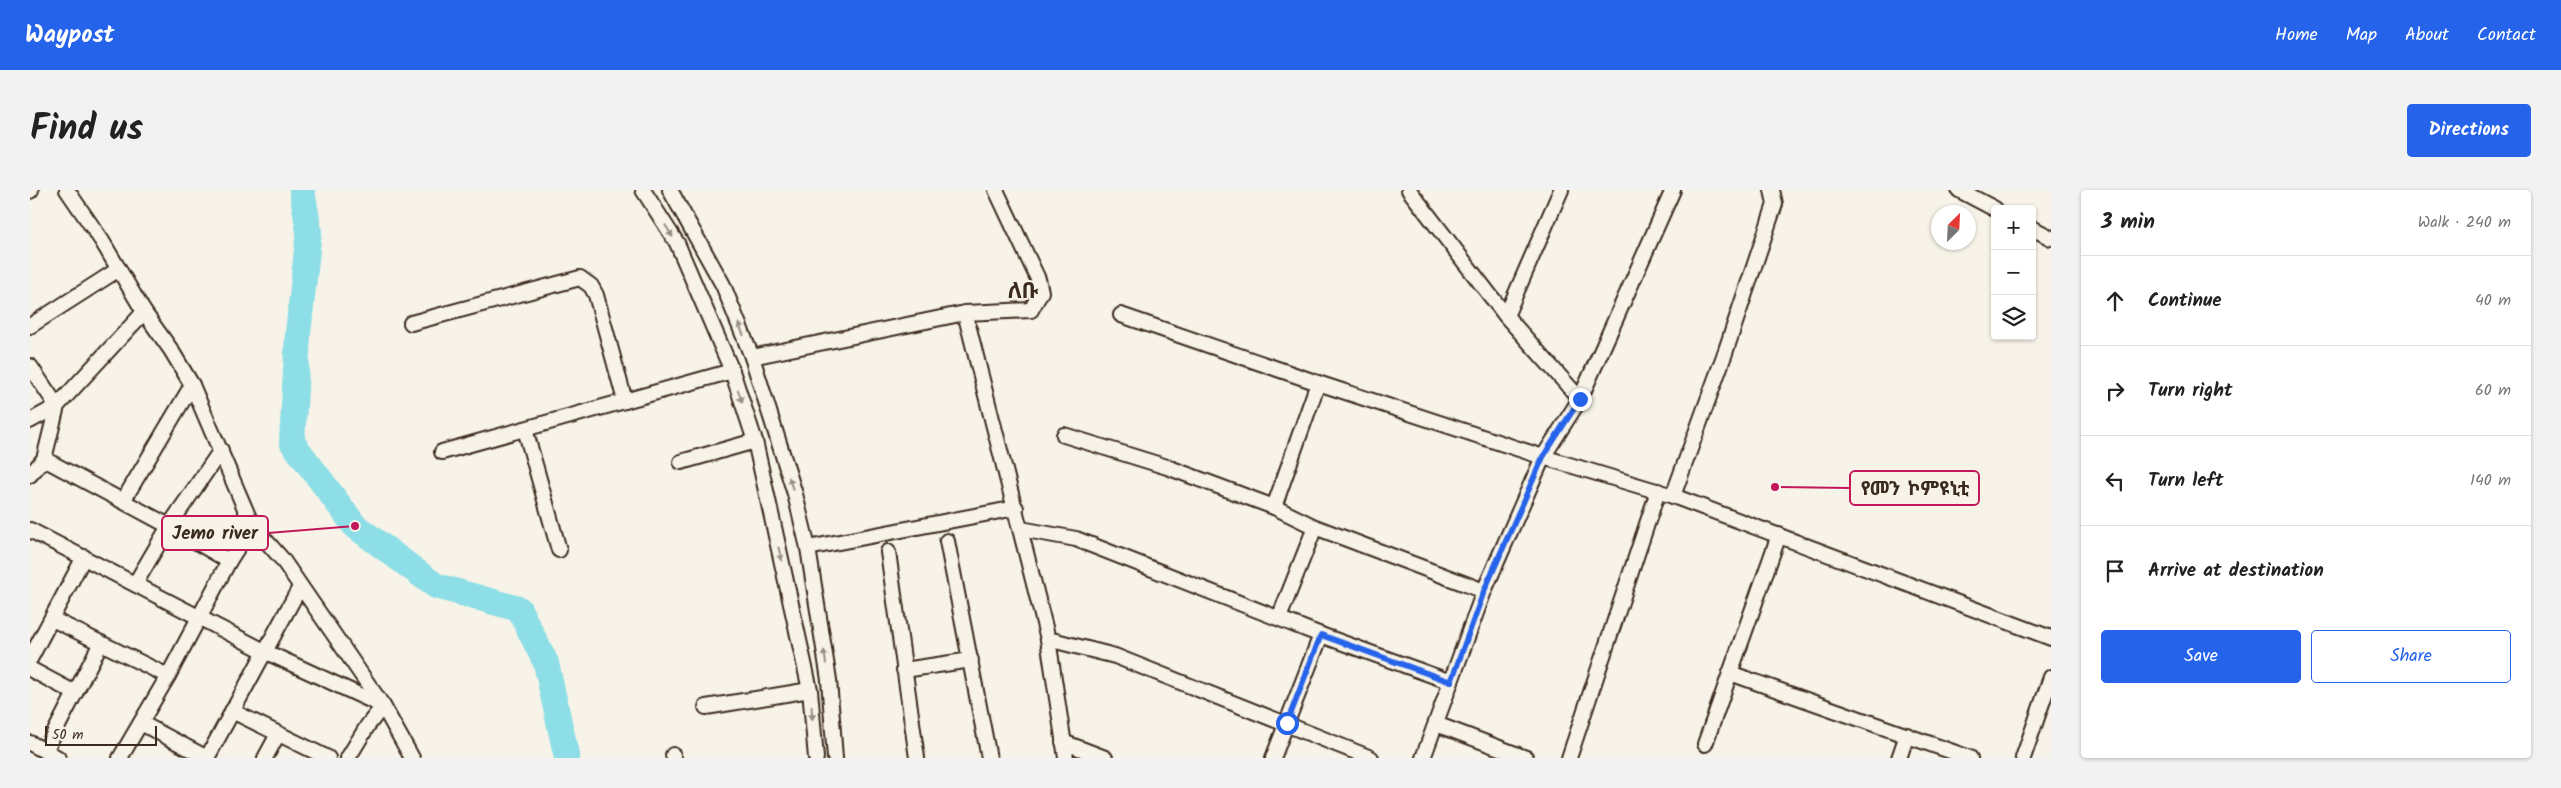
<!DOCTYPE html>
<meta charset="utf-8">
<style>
:root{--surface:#fff;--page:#f2f2f2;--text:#222;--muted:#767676;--line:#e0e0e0;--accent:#2563eb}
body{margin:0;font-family:Kalam,"Noto Sans Ethiopic",sans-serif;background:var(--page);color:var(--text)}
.controls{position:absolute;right:15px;top:15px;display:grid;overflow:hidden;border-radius:5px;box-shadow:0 1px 4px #0004}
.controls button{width:45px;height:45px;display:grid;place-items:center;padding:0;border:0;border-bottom:1px solid var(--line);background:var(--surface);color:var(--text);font:25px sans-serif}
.compass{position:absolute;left:1901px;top:15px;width:45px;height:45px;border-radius:50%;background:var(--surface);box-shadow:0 1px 4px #0004;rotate:24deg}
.scale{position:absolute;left:15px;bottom:12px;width:112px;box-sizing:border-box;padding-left:5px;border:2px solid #3b2a1e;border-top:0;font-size:14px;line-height:18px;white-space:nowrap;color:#3b2a1e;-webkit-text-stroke:4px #f7f3e8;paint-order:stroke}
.stop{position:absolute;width:15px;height:15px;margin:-11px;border:4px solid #2563eb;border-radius:50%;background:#fff}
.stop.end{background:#2563eb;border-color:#fff;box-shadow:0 1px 5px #0008}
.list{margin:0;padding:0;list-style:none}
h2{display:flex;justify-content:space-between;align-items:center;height:65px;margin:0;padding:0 20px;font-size:21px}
h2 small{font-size:16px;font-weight:400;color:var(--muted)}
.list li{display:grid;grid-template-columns:32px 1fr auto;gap:15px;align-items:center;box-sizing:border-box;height:90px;padding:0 20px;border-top:1px solid var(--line)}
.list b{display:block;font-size:19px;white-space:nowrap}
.list em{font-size:16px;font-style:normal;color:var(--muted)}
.actions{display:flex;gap:10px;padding:15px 20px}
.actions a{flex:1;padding:11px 0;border:1px solid var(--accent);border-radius:5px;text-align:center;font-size:18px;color:var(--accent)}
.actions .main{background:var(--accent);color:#fff}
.icon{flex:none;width:28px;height:28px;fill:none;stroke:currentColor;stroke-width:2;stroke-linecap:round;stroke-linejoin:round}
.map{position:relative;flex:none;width:2021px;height:568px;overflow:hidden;border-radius:5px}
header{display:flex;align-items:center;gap:30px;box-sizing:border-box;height:70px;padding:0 25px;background:var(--accent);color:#fff}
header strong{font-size:24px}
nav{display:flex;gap:28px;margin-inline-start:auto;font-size:18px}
.intro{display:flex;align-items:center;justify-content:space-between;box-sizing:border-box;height:120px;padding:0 30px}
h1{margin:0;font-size:35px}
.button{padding:12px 22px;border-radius:5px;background:var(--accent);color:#fff;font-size:18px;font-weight:700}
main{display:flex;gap:30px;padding:0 30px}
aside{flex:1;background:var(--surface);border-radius:5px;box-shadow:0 1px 4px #0004}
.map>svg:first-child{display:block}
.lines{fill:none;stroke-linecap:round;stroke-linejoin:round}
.river{stroke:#8ddee6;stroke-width:26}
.minor-casing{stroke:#3b2a1e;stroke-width:18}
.minor{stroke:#f7f3e8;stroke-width:14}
.oneway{fill:#998e83}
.route{stroke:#2563eb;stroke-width:6}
.labels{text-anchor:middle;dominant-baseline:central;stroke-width:4;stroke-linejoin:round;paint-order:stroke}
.district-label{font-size:22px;font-weight:bold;fill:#3b2a1e;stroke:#f7f3e8}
.leader{fill:none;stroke:#c2185b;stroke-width:2}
.callout-dot{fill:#c2185b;stroke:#f7f3e8;stroke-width:2}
.callout{fill:#f7f3e8;stroke:#c2185b;stroke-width:2}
.callout-label{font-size:19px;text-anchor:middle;font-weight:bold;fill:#3b2a1e}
</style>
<header>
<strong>Waypost</strong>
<nav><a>Home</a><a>Map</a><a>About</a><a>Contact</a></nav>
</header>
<div class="intro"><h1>Find us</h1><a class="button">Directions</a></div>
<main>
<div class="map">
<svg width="2021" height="568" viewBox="0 0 2021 568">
<rect width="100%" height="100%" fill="#f7f3e8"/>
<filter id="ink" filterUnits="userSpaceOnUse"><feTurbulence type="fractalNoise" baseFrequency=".02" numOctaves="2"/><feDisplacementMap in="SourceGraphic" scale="10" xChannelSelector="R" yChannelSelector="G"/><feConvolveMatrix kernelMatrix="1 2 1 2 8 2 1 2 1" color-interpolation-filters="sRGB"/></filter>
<g filter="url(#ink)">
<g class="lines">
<path class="river" d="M272,0L279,41L268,144L262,252L325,336L406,396L489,419L516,473L537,568"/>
<defs>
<g id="minor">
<path d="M37,0L72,51L114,122"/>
<path d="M613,0L647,53L702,181L725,251L780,500L786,568"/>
<path d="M640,0L693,95L722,167L765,304L778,358L799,490L805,568"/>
<path d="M1379,0L1476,126L1550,209"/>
<path d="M1929,0L1965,19"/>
<path d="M0,1L1,0"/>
<path d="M2002,38L2021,48"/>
<path d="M935,123L1001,120L1011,102L1008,89L966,0"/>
<path d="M1091,125L1288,193L1513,267L1643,306L2021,448"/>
<path d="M1476,126L1531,0"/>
<path d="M381,133L550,88L561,96L566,105L595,211"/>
<path d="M0,136L89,79"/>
<path d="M722,167L935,123L1018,449L1036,568"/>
<path d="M0,176L27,216L0,231"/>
<path d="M495,239L529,360"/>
<path d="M1034,245L1137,277L1244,317L1285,337L1454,401"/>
<path d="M412,262L702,181"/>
<path d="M14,269L139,336L199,371"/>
<path d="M651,272L725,251"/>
<path d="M0,285L14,269L27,216L114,122L141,160L162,195L222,335L252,369L353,516L338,535L318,568"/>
<path d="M1643,306L1695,163L1745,14L1742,0"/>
<path d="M93,311L162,195"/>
<path d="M1244,317L1288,193"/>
<path d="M991,339L1046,349L1291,445L1421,492"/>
<path d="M0,340L234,461L353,516L382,568"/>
<path d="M917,351L959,568"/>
<path d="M778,358L986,318"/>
<path d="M858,362L887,568"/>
<path d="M105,394L139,336L191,260"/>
<path d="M1249,428L1285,337"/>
<path d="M22,429L138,486"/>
<path d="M1018,449L1085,466L1341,568"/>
<path d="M0,469L54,367"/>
<path d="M0,479L45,503"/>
<path d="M874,480L941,470"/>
<path d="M1700,483L1940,568"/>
<path d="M676,517L780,500"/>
<path d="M202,521L298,568"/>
<path d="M111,533L177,568"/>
<path d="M1406,534L1496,568"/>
<path d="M1033,552L1075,568"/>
<path d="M0,553L28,568"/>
<path d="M1675,554L1749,345"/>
<path d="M15,561L71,453"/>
<path d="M643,565L644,568"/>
<path d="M90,568L138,486L199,371L222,335"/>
<path d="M177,568L270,397"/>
<path d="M235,568L248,544"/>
<path d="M1243,568L1291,445"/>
<path d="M1393,568L1454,401L1513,267L1550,209L1643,0"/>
<path d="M1539,568L1628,301"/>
<path d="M1869,568L1877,545"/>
<path d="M1993,568L2021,487"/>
</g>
</defs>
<use href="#minor" class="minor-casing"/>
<use href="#minor" class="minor"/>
</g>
<defs><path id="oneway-solid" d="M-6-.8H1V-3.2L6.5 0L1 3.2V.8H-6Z" transform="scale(1.25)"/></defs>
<g class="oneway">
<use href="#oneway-solid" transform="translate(639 41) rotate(58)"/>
<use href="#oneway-solid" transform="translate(711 139) rotate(-112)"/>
<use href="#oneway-solid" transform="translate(710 206) rotate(71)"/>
<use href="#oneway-solid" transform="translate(761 294) rotate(-107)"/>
<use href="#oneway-solid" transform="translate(750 364) rotate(77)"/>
<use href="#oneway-solid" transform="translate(795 467) rotate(-99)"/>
<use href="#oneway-solid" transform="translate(782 523) rotate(86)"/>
</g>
</g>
<g class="lines" filter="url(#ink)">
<path class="route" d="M1257,533L1291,445L1421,492L1454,401L1513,267L1550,209"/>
</g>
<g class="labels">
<g class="district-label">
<text x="993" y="102">ለቡ</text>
</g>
</g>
<path class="leader" d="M1745 297L1820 298M325 336L238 343"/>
<g class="callout-dot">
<circle cx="1745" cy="297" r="5"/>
<circle cx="325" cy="336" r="5"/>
</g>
<g class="callout">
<rect x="1820" y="281" width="129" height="34" rx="5"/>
<rect x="132" y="326" width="106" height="34" rx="5"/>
</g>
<g class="callout-label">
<text x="1885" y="305">የመን ኮምዩኒቲ</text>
<text x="185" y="349">Jemo river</text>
</g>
</svg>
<div class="controls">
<button>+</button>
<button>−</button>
<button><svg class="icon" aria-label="layers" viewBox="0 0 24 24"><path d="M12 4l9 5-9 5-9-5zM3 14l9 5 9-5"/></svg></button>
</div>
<svg class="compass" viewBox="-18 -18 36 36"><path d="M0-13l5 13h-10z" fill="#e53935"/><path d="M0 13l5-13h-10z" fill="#767676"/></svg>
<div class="scale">50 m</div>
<div class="stop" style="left:1257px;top:533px"></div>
<div class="stop end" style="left:1550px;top:209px"></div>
</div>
<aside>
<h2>3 min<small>Walk · 240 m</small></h2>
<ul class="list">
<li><svg class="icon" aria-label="ahead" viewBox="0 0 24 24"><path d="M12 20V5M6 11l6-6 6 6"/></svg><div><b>Continue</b></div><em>40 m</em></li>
<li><svg class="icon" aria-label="right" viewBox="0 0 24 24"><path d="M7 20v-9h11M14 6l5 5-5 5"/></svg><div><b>Turn right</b></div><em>60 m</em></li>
<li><svg class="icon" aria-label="left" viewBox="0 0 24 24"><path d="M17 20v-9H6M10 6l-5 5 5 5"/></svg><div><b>Turn left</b></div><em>140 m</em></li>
<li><svg class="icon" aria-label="arrive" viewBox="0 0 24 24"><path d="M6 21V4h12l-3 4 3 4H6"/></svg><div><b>Arrive at destination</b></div></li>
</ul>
<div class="actions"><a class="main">Save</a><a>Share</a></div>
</aside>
</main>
